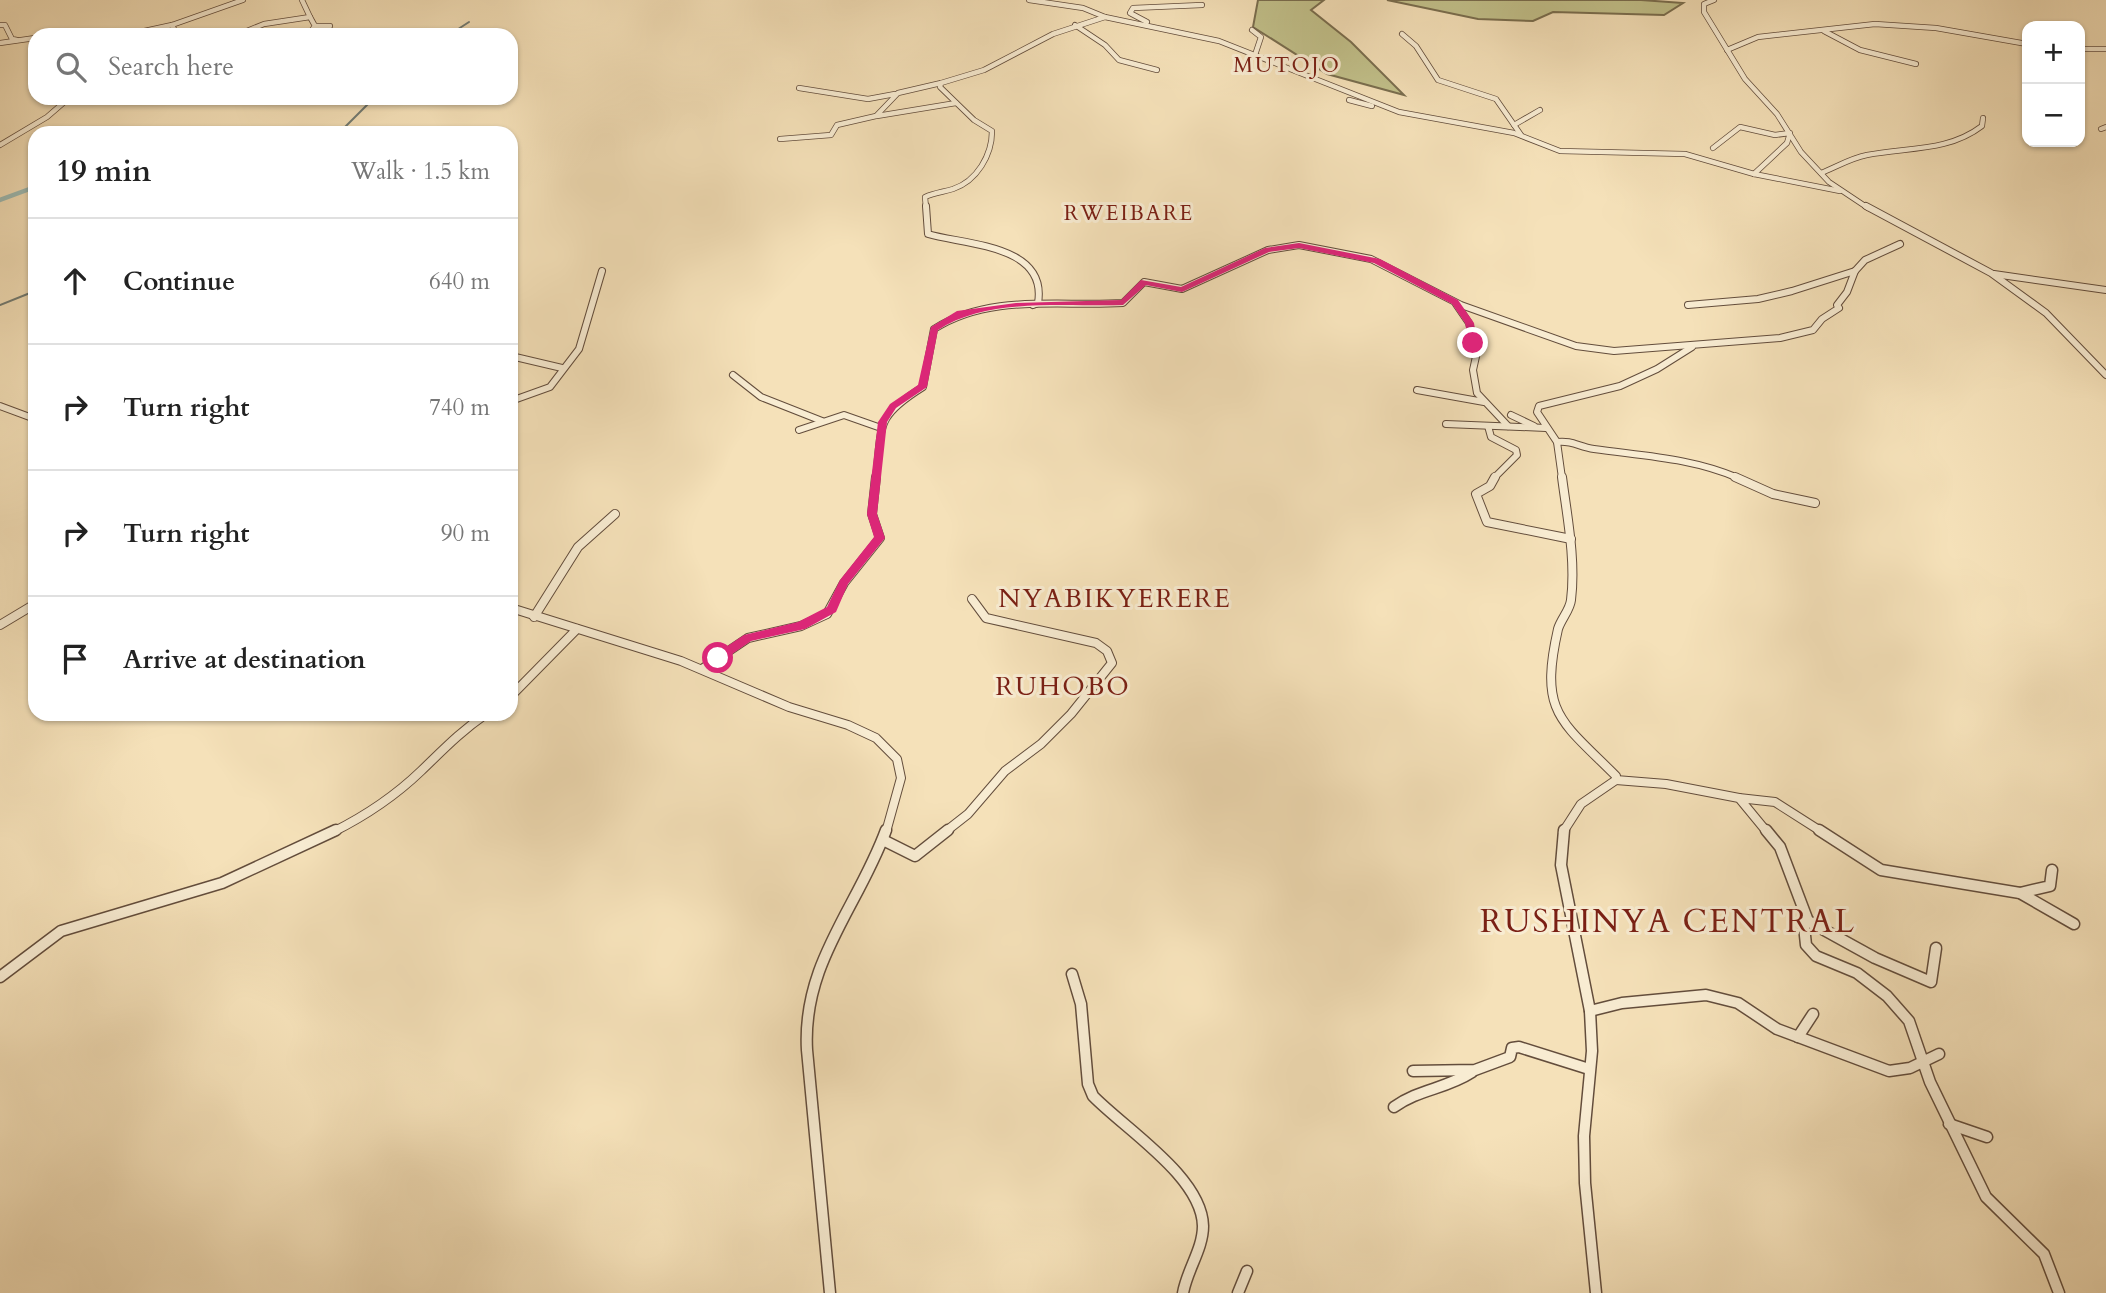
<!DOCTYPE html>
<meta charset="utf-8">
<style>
:root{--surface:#fff;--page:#f2f2f2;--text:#222;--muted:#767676;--line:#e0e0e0}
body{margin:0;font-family:Cardo,serif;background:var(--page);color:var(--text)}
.controls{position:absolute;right:21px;top:21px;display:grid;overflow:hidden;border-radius:14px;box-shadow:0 2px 5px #0004}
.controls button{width:63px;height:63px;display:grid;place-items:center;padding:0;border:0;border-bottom:2px solid var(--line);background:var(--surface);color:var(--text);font:35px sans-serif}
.stop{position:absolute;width:21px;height:21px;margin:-16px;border:5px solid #db2777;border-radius:50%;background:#fff}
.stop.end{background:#db2777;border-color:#fff;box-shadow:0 2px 7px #0008}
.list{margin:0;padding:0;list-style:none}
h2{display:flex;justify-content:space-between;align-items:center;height:91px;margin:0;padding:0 28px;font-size:30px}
h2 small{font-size:23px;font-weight:400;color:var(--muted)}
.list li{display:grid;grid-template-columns:46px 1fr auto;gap:21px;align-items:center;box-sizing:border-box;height:126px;padding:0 28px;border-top:2px solid var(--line)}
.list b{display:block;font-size:26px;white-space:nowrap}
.list em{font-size:23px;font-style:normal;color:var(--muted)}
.icon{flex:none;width:38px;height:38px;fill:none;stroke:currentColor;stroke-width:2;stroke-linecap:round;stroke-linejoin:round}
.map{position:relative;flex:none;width:2106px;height:1293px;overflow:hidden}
.search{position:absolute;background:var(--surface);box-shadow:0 2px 5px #0004;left:28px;top:28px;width:490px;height:77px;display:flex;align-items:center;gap:18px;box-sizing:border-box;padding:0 24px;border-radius:21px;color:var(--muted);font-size:26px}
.panel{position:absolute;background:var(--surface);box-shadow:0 2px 5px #0004;left:28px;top:126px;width:490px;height:595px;border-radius:21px}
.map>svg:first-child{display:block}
.green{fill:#c2c18b;stroke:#7a6e4f;stroke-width:2}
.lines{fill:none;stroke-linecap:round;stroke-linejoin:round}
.stream{stroke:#727c74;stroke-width:2}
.canal{stroke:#9dbcb5;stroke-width:4.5}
.minor-far3-casing{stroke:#634d3c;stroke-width:6}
.minor-far2-casing{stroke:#634d3c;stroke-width:8}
.minor-far1-casing{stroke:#634d3c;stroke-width:10}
.minor-casing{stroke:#634d3c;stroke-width:13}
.minor-far3{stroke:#f8ecd2;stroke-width:4.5}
.minor-far2{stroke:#f8ecd2;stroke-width:6}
.minor-far1{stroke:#f8ecd2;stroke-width:8}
.minor{stroke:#f8ecd2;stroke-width:10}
.route{fill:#db2777}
.labels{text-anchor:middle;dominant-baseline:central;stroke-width:6;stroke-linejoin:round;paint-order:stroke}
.far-quarter-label{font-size:21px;letter-spacing:2px;fill:#7a1f14;stroke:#f8ecd2}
.quarter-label{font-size:26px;letter-spacing:2px;fill:#7a1f14;stroke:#f8ecd2}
.near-quarter-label{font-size:32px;letter-spacing:2px;fill:#7a1f14;stroke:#f8ecd2}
</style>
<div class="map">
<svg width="2106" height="1293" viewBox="0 0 2106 1293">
<rect width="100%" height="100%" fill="#f5e1b9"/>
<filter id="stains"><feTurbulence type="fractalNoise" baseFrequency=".00286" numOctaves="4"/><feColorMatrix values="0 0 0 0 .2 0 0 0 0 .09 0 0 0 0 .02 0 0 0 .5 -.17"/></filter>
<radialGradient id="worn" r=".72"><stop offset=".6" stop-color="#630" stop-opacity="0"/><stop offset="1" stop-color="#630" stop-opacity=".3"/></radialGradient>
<g class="green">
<path d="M1258,0H1324L1311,10L1351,42L1404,95L1327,74L1253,27Z"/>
<path d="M1387,0H1641L1683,3L1664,15L1553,12L1533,21L1478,19Z"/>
</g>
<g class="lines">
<g class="stream">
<path d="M449,35L469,22"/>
<path d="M339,133L374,98"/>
<path d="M0,305L35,291"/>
</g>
<path class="canal" d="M0,200L35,187"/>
<defs>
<g id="minor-far3">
<path d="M302,0L310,17"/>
<path d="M1029,0L1083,8L1105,17L1219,41L1399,112L1514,133L1560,151L1685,154L1754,174L1840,191"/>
<path d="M1714,0L1704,4V12L1745,79L1777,114L1801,152L1829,182L1868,208"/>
<path d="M1147,22L1130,13L1133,8L1202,5"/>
<path d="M0,25H5L12,39L17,40"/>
<path d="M172,25L177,35"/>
<path d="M1075,25L1105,45L1119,60L1157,70"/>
<path d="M315,26H330"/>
<path d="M1252,30L1261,37L1255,55"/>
<path d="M1824,31L1860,50L1916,64"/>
<path d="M310,33H333"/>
<path d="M1402,34L1416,46L1438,80L1496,99L1521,135"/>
<path d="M126,35L172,25L243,0"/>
<path d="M237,35L264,24L310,17L315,26L308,35"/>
<path d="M0,43L35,38"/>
<path d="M2080,49H2106"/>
<path d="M1727,50L1758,37L1875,24L1936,28L2027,44"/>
<path d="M799,88L868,99L895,94"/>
<path d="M1349,100L1372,106"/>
<path d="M877,116L956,103"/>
<path d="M1514,125L1540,110"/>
<path d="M2101,129L2106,127"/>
<path d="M780,139L831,135L837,125L876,116L898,93L941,83"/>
<path d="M0,145L47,117L69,98"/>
<path d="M1713,148L1740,127L1775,135L1790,133L1787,143L1754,174"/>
<path d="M1821,173C1836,167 1851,158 1867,155C1907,147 1948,152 1982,126L1983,118"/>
<path d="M926,208L925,197C934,193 943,192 953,189C977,181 992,155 992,131L974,120L940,87L941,83L984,70L1053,34L1105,17"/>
</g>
<g id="minor-far2">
<path d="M926,206L928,234C964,245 1048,244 1038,303L1033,305"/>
<path d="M1866,206L1991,273L2046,313L2106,375"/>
<path d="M1994,274L2106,290"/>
<path d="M1456,304L1469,323L1477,352L1473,370L1477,393L1508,426"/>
<path d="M1688,305L1758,299L1792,291L1855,271L1865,260L1900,244"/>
<path d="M511,356L562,368"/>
<path d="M733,375L761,397L822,421"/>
<path d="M1417,390L1484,402"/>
<path d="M511,401L550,387L579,349L602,271"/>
<path d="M0,406L35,419"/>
<path d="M1511,415L1534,426"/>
<path d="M1446,424L1546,428"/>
<path d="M1488,426L1491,437L1516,450L1517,455L1494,478"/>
<path d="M799,430L844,415L881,428"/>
<path d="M1557,442C1572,440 1579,447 1594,449C1643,456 1692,458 1738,478"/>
<path d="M876,478C882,425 875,417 923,387L934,329C990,293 1059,307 1123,303L1144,282L1182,289L1268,250L1299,245L1371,259L1461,305L1576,346L1614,351L1780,338L1813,330L1822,319L1839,308L1837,305L1847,292L1855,271"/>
<path d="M1562,478L1557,442L1537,412L1539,406L1620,386L1657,369L1692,347"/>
</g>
<g id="minor-far1">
<path d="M1495,477L1490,486L1476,494L1487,522L1571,539"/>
<path d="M1562,477C1567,516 1576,560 1571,600C1570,610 1561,619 1558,629C1539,713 1560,720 1616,776V780L1581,804L1563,832"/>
<path d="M1735,477L1773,494L1815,503"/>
<path d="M511,608L681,661L789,707L848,725L876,738L897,759L901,778L886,832"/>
<path d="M534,617L578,547L615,514"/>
<path d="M0,625L35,604"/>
<path d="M702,669L748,638L801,626L827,614L844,583L880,538L872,514L876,477"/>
<path d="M511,696L577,629"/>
<path d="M1616,780L1666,784L1739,798L1767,832"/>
<path d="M1739,798L1775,802L1822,832"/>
<path d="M333,832C365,816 395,796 421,771C444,749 460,732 486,714"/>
<path d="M945,832L968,814L1005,771L1041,744L1071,714L1112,663L1107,651L1096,643L986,618L972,599"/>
</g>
<g id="minor">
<path d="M1564,830L1561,865L1590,1011L1592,1051L1584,1136L1585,1183L1596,1293"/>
<path d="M1766,830L1780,847L1808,921L1804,926L1806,945L1816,956L1857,973L1887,996L1909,1021L1930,1082L1986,1197L2044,1254L2059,1293"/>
<path d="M1819,830L1881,870L2020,893L2074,924"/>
<path d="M883,840L915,856L948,830"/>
<path d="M2020,893L2050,886L2052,870"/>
<path d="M1808,921L1875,958L1931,982L1936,948"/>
<path d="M1072,974L1081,1004L1088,1084L1093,1096C1125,1129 1202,1177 1203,1226C1203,1249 1187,1270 1183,1293"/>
<path d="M0,977L61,931L222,883L336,830"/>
<path d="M1590,1011L1622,1003L1706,995L1738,1003L1777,1029L1889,1071L1910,1068L1939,1054"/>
<path d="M1798,1037L1813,1014"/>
<path d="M1413,1071L1475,1070L1510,1057L1512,1048L1519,1047L1589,1069"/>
<path d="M1394,1107C1419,1089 1446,1089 1472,1072"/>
<path d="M1949,1124L1987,1137"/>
<path d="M830,1293L807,1050C802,963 858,907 886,830"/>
<path d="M1238,1293L1247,1271"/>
</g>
</defs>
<use href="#minor-far3" class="minor-far3-casing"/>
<use href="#minor-far2" class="minor-far2-casing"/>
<use href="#minor-far1" class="minor-far1-casing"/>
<use href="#minor" class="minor-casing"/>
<use href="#minor-far3" class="minor-far3"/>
<use href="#minor-far2" class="minor-far2"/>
<use href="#minor-far1" class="minor-far1"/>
<use href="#minor" class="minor"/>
</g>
<path class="route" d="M1299,243L1380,259L1458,300L1474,323L1477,343L1473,345L1469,343L1465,323L1452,304L1374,263L1299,248L1269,252L1182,292L1146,285L1123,305C1065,307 988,297 938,330L927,387L896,408L887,422L877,514L885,538L848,584L836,612L805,629L751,641L722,661H714V655L744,635L798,622L827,607L840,580L874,537L867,514L878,422L890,404L918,385L931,327L957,311L1016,303L1121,300L1141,280L1181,287L1265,248Z"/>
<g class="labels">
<g class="far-quarter-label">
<text x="1287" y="65">MUTOJO</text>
<text x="1129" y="213">RWEIBARE</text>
</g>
<g class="quarter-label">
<text x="1115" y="598">NYABIKYERERE</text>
<text x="1063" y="686">RUHOBO</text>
</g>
<g class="near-quarter-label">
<text x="1668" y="922">RUSHINYA CENTRAL</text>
</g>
</g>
<rect width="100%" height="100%" filter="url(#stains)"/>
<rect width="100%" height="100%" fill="url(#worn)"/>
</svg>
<div class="controls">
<button>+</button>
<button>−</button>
</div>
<div class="stop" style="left:718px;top:658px"></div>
<div class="stop end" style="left:1473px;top:343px"></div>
<div class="search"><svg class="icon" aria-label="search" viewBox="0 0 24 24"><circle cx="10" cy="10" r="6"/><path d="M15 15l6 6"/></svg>Search here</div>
<section class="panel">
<h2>19 min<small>Walk · 1.5 km</small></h2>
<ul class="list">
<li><svg class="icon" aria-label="ahead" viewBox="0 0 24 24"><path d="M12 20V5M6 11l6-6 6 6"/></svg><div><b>Continue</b></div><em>640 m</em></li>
<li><svg class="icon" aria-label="right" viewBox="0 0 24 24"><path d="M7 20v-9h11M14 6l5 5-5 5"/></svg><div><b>Turn right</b></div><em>740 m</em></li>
<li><svg class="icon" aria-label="right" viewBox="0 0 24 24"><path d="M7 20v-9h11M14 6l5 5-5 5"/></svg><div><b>Turn right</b></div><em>90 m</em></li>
<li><svg class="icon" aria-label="arrive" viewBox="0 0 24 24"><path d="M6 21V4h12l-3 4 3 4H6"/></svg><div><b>Arrive at destination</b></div></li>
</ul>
</section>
</div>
